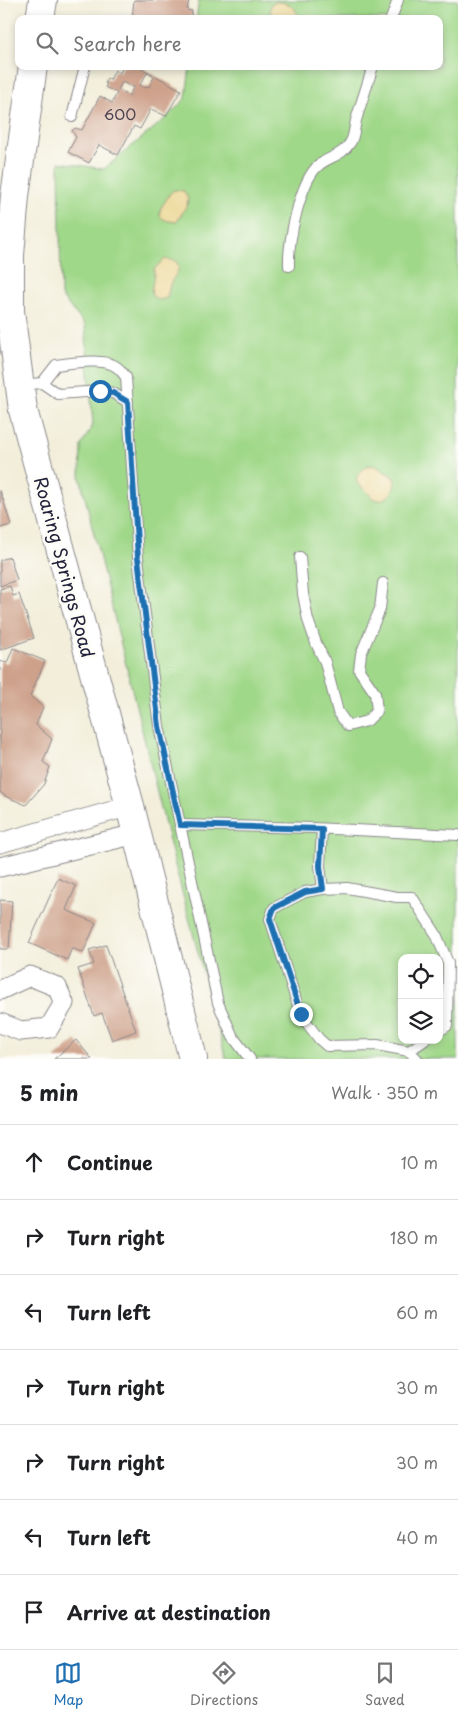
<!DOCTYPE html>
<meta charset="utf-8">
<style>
:root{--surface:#fff;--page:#f2f2f2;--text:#202124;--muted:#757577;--line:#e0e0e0;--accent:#1f6fb2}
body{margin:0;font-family:"Playpen Sans",sans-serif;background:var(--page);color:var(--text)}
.controls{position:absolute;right:15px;bottom:15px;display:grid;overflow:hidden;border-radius:10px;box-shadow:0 2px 8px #0003}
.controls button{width:45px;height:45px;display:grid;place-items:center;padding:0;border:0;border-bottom:1px solid var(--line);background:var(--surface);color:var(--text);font:25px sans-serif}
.stop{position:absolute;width:15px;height:15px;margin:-11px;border:4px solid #1f6fb2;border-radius:50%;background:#fff}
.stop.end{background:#1f6fb2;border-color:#fff;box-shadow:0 1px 5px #0008}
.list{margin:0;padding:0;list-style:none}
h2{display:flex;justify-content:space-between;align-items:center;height:65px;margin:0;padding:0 20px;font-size:21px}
h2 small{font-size:16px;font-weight:400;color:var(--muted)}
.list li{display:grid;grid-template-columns:32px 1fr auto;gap:15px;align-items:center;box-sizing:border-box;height:75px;padding:0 20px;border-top:1px solid var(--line)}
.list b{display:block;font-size:19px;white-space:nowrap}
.list em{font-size:16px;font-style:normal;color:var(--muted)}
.icon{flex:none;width:28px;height:28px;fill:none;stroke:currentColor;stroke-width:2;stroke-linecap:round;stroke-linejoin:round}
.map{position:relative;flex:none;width:458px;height:1059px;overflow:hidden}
.search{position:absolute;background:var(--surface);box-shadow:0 2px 8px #0003;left:15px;right:15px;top:15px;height:55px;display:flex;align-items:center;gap:12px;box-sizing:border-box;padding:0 18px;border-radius:10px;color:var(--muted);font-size:19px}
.sheet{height:590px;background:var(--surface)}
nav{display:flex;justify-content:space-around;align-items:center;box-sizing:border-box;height:70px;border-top:1px solid var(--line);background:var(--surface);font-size:14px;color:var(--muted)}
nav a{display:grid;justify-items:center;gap:2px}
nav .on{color:var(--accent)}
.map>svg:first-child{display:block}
.green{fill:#a0d889;stroke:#617d62;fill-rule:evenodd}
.sand{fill:#eeda9e;stroke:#887e6c}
.building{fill:#cea18b;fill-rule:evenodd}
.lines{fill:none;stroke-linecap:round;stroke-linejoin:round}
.lane-casing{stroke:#8a888a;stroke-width:12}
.street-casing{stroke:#8a888a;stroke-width:21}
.secondary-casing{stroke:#8a888a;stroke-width:30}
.lane{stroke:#fff;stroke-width:10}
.street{stroke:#fff;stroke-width:19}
.secondary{stroke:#fff;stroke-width:28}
.route{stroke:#1f6fb2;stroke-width:6}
.labels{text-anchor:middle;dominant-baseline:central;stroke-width:5;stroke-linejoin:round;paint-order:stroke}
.number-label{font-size:15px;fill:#4d424f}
.street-label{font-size:18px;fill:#22223b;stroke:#fdfcf7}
</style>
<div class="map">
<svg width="458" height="1059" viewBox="0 0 458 1059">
<rect width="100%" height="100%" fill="#fdfcf7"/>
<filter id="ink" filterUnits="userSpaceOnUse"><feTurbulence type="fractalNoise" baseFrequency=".02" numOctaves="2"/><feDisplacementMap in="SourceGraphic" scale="10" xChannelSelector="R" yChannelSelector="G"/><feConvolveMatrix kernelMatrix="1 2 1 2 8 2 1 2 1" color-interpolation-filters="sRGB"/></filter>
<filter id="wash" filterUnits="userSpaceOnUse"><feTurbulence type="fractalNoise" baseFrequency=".0096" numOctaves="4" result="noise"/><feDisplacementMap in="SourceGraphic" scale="20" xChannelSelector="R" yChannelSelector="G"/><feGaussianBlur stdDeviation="1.12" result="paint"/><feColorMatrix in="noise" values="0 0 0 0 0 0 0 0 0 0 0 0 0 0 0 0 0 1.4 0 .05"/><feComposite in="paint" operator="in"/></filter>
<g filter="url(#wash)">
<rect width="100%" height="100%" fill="#f2eeda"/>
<path class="green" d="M199,0H458V1059H226L176,869L80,477L81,446L93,425L85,325L61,296L59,162L104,169L165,119L186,98L190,66H439V19H196ZM402,958H439V1040H402Z"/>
<g class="sand">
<path d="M275,2C287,2 295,5 298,16L297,19H274L270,10L271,4Z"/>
<path d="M174,190L184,191L188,199L187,205L177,222C163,221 154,217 164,203C168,198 168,194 174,190Z"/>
<path d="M165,259L176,261C183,270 173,276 170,285C169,289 168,293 167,298L159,300L152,296C150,287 155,279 154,269Z"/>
<path d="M369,465L376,466L395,478C396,491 387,503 373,499C364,484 343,483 369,465Z"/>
</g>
<g id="blocks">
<g class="building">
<path d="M134,0H189L187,10L192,11L191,19H132Z"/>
<path d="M123,66H138L181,90L166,116L151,109L140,129L134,126L118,155L99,145L89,163L68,152L76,137L72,131L75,128L82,130L100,96L112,103L117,93L105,87L107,84L105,83L107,78L110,80L115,70L120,73ZM147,73L154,77L149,87L147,86L145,88L140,85ZM122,82L132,87L134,86L129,96L118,90Z"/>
<path d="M0,490L11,525L0,528Z"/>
<path d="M10,557L17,580L0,586V560Z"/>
<path d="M10,586L13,596L19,594L34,638L0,650V589Z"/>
<path d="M13,648L45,661L30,696L43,707L36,725L52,739L43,762L50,767L44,784L26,805L5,796L0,792V661L7,663Z"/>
<path d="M58,878L76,886L66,910L96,923L83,953L72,948L67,960L29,943Z"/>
<path d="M0,900L12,901L9,949H0Z"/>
<path d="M106,945L136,1031L112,1040L102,1013L94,1016L78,969L94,964L89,950Z"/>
<path d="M76,1040L92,1059H54Z"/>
</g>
</g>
</g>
<g filter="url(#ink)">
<use href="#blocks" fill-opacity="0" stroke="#8a888a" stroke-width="1"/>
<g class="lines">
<defs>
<g id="lane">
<path d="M391,19L398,0"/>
<path d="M72,117L85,66"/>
<path d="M289,266C288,242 300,180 319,165C330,156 342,156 350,143C355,136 354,125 357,117C362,100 368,83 373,66"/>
<path d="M42,383L56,365C72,363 106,357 118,368C121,370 123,374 126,377L138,558L159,726L218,1003L233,1037L250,1059"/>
<path d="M20,385L42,383L58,394L100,391L113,393L128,402"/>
<path d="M300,557L303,594L308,620L316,643L325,662L338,712L348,726L367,721L377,711L375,693L359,670L361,654L380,609L383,583"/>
<path d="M180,825L313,828L458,835"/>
<path d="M322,829L320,866L323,889"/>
<path d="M409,1051L425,1040"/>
<path d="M417,1059L409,1051L377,1045L327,1046L319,1039L301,1015L270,919L274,908L305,892L323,889L347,888L397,897H412L436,934L448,963L447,1026L439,1031"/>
</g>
<g id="street">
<path d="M0,843L130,806"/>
<path d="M0,867L136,834"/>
<path d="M0,990L30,976L57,987L64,1003L49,1028L21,1031L0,1023"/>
</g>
<g id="secondary">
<path d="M40,19L43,0"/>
<path d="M33,66L15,196L10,255V311L23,410L130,806L193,1059"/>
</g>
</defs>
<use href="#lane" class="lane-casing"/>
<use href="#street" class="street-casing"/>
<use href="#secondary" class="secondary-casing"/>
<use href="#lane" class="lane"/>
<use href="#street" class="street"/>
<use href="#secondary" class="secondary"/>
</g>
</g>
<g class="lines" filter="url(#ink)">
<path class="route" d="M100,391L113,393L128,402L138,558L159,726L180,825L322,829L320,866L323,889L305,892L274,908L270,919L301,1014"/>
</g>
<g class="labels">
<g class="number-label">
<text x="120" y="113">600</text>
</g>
<g class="street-label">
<text transform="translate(65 567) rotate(75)">Roaring Springs Road</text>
</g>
</g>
</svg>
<div class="controls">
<button><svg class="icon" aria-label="locate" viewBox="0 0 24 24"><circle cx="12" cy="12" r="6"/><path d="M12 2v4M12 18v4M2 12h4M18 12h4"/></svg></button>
<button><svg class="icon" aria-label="layers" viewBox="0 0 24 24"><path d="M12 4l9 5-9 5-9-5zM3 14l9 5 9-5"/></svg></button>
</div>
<div class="stop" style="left:100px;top:391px"></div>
<div class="stop end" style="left:301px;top:1014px"></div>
<div class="search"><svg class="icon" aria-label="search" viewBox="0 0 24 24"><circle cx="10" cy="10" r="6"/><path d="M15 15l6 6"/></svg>Search here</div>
</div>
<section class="sheet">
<h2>5 min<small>Walk · 350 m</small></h2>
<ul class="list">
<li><svg class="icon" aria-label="ahead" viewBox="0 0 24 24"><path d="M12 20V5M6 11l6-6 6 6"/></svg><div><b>Continue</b></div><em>10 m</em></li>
<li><svg class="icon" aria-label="right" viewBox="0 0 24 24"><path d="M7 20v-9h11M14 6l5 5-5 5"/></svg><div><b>Turn right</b></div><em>180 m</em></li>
<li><svg class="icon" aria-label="left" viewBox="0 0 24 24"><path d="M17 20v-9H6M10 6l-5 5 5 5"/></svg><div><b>Turn left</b></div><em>60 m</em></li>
<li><svg class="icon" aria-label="right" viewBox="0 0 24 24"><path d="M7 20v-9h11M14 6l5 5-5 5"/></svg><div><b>Turn right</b></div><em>30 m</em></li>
<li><svg class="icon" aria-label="right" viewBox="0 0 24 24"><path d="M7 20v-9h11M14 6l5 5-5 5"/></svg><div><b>Turn right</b></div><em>30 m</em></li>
<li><svg class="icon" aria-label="left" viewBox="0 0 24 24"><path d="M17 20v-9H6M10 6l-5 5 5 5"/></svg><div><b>Turn left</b></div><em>40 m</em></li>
<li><svg class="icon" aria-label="arrive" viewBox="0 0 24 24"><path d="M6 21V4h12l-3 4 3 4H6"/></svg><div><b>Arrive at destination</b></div></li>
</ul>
</section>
<nav>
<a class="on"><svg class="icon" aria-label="map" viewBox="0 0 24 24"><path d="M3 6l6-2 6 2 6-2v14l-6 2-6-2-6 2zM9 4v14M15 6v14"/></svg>Map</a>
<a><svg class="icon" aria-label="directions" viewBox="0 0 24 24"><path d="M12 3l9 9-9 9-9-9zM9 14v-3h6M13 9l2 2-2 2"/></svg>Directions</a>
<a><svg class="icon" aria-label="saved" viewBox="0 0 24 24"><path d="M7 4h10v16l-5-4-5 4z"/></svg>Saved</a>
</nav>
